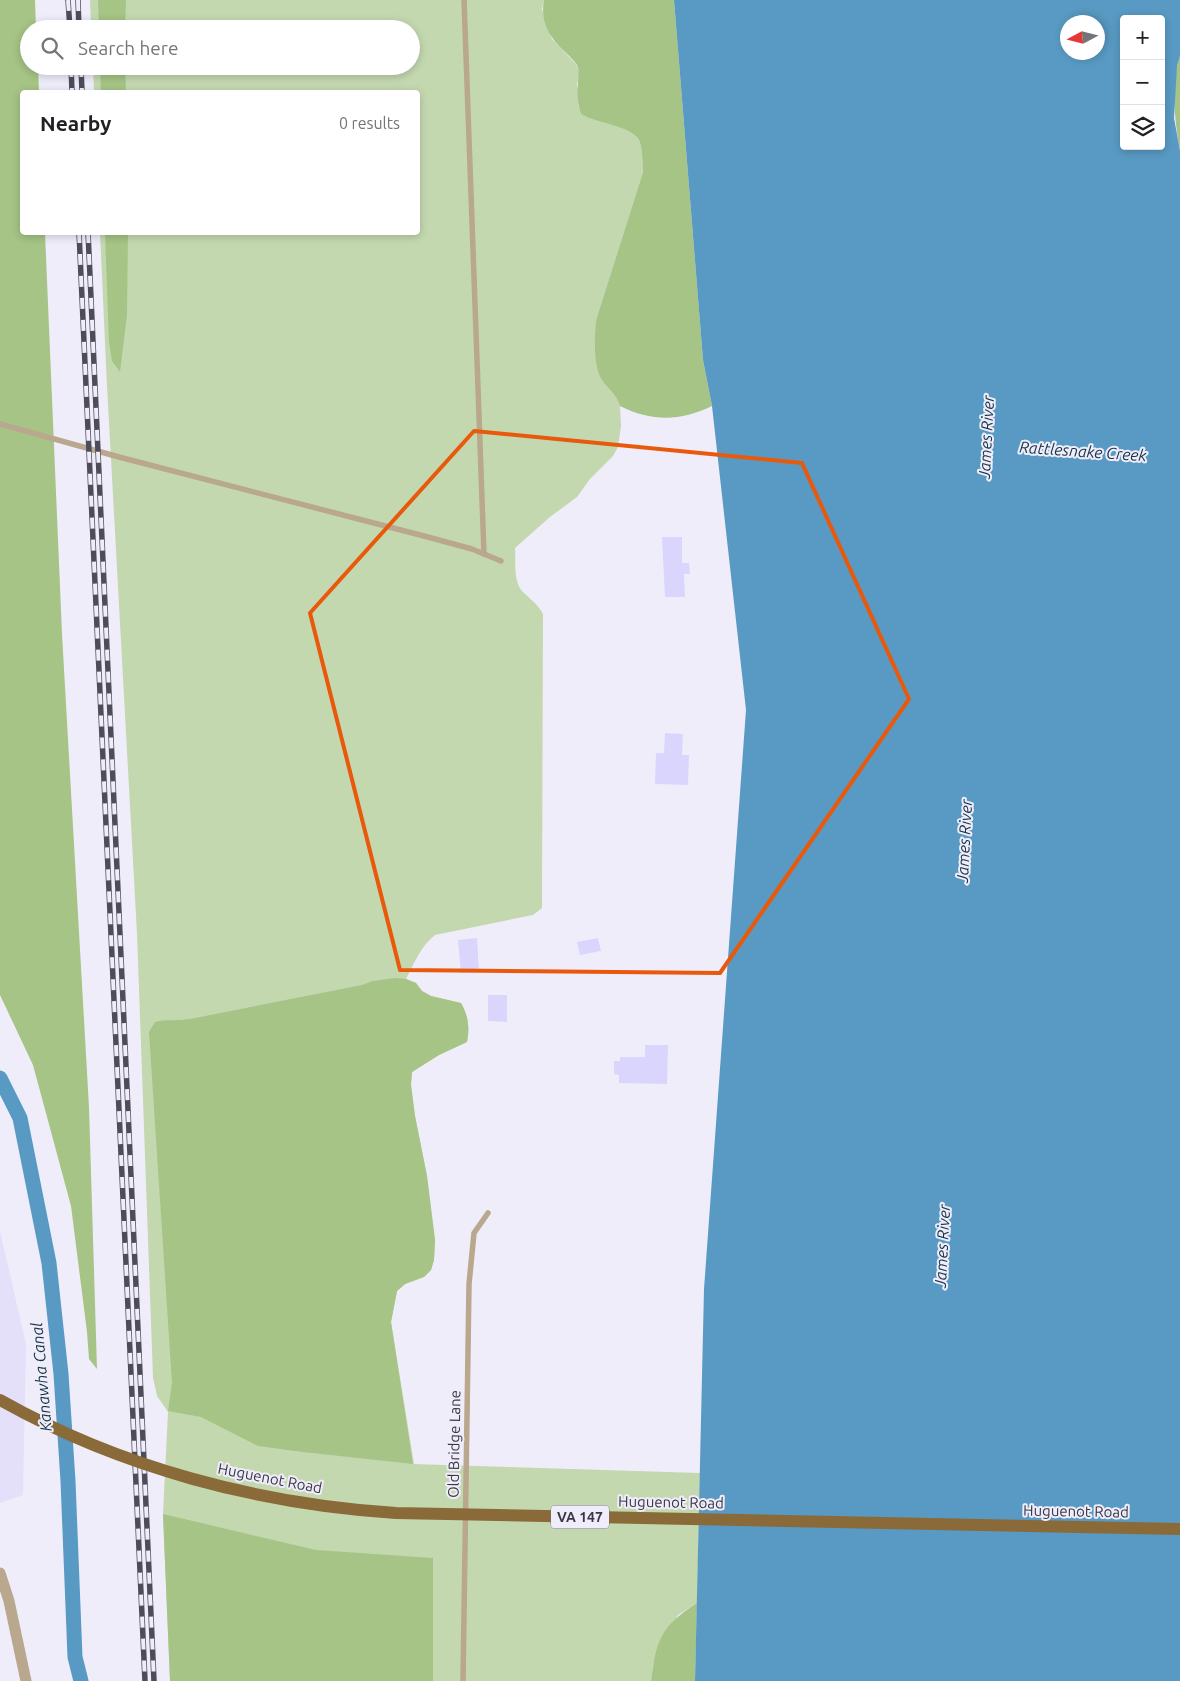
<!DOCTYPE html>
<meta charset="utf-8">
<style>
:root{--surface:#fff;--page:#f6f6f6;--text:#202124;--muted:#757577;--line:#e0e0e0}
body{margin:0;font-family:Ubuntu,sans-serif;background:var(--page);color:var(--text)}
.controls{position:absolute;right:15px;top:15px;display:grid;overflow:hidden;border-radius:5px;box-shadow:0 2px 8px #0003}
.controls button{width:45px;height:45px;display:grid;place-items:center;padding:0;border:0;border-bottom:1px solid var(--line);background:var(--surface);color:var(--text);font:25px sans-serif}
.compass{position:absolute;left:1060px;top:15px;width:45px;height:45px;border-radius:50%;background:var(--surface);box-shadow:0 2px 8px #0003;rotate:263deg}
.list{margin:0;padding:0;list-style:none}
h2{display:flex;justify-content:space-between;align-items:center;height:65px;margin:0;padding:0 20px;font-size:21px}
h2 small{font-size:16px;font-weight:400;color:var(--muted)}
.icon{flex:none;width:28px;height:28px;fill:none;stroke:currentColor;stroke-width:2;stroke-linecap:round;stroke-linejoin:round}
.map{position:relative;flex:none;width:1180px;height:1681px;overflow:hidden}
.search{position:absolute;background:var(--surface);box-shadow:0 2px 8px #0003;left:20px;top:20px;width:400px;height:55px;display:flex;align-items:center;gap:12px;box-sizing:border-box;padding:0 18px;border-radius:28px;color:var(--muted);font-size:19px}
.panel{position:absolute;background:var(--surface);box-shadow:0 2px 8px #0003;left:20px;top:90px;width:400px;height:145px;border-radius:5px}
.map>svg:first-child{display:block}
.built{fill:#e5e0fa}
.green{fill:#c4d8b0}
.forest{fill:#a5c485}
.water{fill:#589ac3;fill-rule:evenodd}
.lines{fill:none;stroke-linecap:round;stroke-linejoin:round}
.canal{stroke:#589ac3;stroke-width:15}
.building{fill:#dad5fd}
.lane{stroke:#b9a78e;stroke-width:5.5}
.street{stroke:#b9a78e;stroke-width:11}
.rail-casing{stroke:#4f4c5a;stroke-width:5.5}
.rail{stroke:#f0edfb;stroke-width:4;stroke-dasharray:11;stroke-linecap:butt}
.primary-bridge{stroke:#8a6a39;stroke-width:12}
.marked{fill:none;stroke:#e8590c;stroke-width:4;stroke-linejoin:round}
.labels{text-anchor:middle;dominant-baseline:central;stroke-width:4;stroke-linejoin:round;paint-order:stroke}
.shield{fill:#f0edfb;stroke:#716e7c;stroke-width:1}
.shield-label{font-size:14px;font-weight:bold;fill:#3a3745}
.street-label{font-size:15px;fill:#3a3745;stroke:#f0edfb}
.water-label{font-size:16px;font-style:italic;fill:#163446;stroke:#f0edfb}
</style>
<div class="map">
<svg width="1180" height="1681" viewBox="0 0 1180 1681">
<rect width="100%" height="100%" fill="#f0edfb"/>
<path class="built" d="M0,1231L26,1344L23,1495L0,1503Z"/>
<path class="green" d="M90,0H544L542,9L552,39L576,64L580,74L577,84L578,104L581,114C595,119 633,127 639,140C643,149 642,162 643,172L597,317L602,380L617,396L620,406L621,426L618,447L613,456L590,479L577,497L550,517L515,548C516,561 513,580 522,591C530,599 538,604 543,614L542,908L533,915L435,935C421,946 414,963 406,979L416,983L422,991L431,996L461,1003C468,1015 470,1028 467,1042L439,1055L412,1072L411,1085L415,1116L427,1176L435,1240L434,1260L431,1270L424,1277L405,1284L397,1291L391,1322L414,1464L700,1473L697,1603L678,1615L653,1664L651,1681H170L163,1514L168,1412L157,1396L153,1378L137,934L107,386L100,233L418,232V92H94L93,66H411V29H91Z"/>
<g class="forest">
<path d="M0,0H35L36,29H29V66H38L39,92H22V232L45,233L62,634L89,1107L97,1369L89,1359L87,1332L71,1206L33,1065L0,995Z"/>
<path d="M98,0H126L125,29H99Z"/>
<path d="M544,0H674L703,360L712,406C681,421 652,422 620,406C616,393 609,390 602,380C593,367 594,332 597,317L643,172C642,162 643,149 639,140C632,126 596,123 581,114C578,105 576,94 578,84C578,77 580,72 577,65C574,60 568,55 564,51C549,37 540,21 544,0Z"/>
<path d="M1180,56V151C1175,123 1170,83 1180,56Z"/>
<path d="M100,66H125L126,92H101Z"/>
<path d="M105,233H128L127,315L120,372L112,361L109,342Z"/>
<path d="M395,978L406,979L416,983L422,991L431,996L461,1003C468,1015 470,1028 467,1042L439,1055L412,1072L411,1085L415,1116L427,1176L435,1240L434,1260L431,1270L424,1277L405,1284L397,1291L391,1322L413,1464L303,1452L258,1446L201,1417L168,1411L172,1383L149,1032L155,1022C167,1019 178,1021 190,1019L362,985L373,981Z"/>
<path d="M163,1514L316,1550L433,1558V1681H170Z"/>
<path d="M697,1603L695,1681H651C656,1640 661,1626 697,1603Z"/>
</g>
<path class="water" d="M674,0H1180V56L1177,66L1174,118L1180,151V1681H695L704,1289L746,710L712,406L703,360ZM1124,19H1161V146H1124ZM1068,22H1098V52H1068Z"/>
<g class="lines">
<path class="canal" d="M0,1078L20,1118L49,1263L61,1374L68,1481L75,1657L81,1681"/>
</g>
<g class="building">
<path d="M662,537H682V563H689L690,574H684L685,597H665Z"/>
<path d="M665,733L683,734L682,755H689L688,785L655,784L656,753H664Z"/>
<path d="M477,938L479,971L461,973L458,940Z"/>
<path d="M598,938L601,951L580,955L577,942Z"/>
<path d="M488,995H507V1022L488,1021Z"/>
<path d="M645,1045H668L667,1084L619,1083V1075L614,1074V1061H620V1057H645Z"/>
</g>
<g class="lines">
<g class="lane">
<path d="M464,0L484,554"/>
<path d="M0,424L119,457L424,536L472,549L501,561"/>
<path d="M463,1681L469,1284L474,1233L488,1213"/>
</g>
<path class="street" d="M0,1573L9,1601L26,1681"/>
<defs>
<g id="rail">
<path d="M68,0L70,29"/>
<path d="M78,0L79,29"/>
<path d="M71,66L72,92"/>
<path d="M81,66L82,92"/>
<path d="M79,232L145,1681"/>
<path d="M88,232L154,1681"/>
</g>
</defs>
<use href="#rail" class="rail-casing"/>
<use href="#rail" class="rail"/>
<path class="primary-bridge" d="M0,1400C121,1468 258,1504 396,1513L1180,1529"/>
</g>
<path class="marked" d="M474,431L802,463L909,699L720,973L400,970L310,613Z"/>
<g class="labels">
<rect class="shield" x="551" y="1505.5" width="58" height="23" rx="4"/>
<g class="shield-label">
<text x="580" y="1517">VA 147</text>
</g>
<g class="street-label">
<text transform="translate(454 1444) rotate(-89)">Old Bridge Lane</text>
<text transform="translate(270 1478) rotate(11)">Huguenot Road</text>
<text transform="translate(671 1502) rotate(1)">Huguenot Road</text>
<text transform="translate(1076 1511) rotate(1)">Huguenot Road</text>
</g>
<g class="water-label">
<text transform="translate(986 437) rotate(-87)">James River</text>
<text transform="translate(1083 451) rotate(4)">Rattlesnake Creek</text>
<text transform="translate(964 841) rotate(-87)">James River</text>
<text transform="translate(942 1246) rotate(-87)">James River</text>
<text transform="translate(41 1377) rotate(-95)">Kanawha Canal</text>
</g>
</g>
</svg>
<div class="controls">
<button>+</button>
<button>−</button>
<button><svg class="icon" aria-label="layers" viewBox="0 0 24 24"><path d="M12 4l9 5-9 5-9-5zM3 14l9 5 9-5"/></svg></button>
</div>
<svg class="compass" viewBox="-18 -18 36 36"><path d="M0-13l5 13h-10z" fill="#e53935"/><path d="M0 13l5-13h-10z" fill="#757577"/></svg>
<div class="search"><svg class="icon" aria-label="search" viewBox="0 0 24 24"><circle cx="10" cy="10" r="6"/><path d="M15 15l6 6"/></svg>Search here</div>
<section class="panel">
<h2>Nearby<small>0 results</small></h2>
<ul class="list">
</ul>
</section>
</div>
